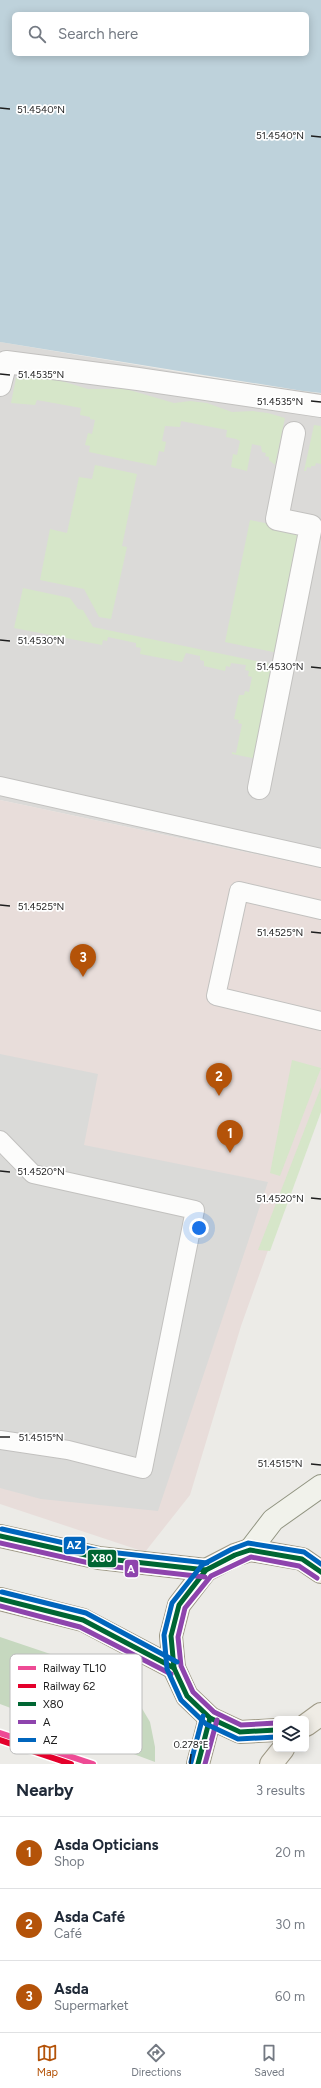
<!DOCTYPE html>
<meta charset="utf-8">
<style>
:root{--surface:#fff;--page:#f6f6f7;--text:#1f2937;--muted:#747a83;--line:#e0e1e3;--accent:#b45309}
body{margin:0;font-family:Figtree,sans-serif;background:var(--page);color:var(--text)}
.controls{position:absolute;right:12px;bottom:12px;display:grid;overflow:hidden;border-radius:6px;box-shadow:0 2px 10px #0003}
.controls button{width:36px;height:36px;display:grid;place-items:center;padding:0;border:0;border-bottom:1px solid var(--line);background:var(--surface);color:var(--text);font:20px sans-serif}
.you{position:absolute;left:199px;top:1228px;width:14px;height:14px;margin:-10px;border:3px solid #fff;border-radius:50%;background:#1a73e8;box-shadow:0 0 0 6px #1a73e833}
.badge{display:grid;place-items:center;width:26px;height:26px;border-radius:50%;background:var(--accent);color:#fff;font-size:13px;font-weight:700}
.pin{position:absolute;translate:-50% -33px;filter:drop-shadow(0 1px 2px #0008)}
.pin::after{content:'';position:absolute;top:21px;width:14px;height:12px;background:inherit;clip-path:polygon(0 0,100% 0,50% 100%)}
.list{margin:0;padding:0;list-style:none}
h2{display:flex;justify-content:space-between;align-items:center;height:52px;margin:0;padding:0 16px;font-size:17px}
h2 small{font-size:13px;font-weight:400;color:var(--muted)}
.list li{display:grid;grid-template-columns:26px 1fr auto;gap:12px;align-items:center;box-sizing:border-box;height:72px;padding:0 16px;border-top:1px solid var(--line)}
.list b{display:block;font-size:15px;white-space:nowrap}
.list p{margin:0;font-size:13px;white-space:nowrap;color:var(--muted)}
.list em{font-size:13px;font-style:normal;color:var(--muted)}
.icon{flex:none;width:22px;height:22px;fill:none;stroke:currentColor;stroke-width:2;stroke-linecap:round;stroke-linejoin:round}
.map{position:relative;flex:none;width:321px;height:1764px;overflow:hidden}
.search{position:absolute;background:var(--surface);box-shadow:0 2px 10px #0003;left:12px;right:12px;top:12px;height:44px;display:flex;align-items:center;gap:10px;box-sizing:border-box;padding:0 14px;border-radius:6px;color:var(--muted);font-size:15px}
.sheet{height:268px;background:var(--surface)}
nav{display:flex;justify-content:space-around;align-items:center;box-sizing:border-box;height:56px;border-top:1px solid var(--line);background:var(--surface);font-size:11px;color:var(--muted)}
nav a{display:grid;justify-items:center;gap:2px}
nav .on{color:var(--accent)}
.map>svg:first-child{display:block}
.residential{fill:#dbdad8}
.commercial{fill:#e8ddda}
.religious{fill:#dadad8}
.grass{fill:#d6e6c9}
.forest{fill:#c6d8bf}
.water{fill:#bed2db;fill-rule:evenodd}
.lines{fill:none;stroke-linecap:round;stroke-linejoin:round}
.lane-casing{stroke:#c2c1bf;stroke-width:20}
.street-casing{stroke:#c2c1bf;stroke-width:24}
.secondary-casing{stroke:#919481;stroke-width:24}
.primary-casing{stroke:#9f9a87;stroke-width:24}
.lane{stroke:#fcfcfb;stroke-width:18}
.street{stroke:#fcfcfb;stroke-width:22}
.secondary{stroke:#f1f2eb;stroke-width:22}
.primary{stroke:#efece5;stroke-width:22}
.bus-1-casing{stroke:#fff;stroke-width:8}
.bus-2-casing{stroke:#fff;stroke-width:8}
.bus-3-casing{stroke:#fff;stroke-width:8}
.bus-1{stroke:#063;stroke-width:5}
.bus-2{stroke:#8e44ad;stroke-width:5}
.bus-3{stroke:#0065bd;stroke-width:5}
.rail-1-casing{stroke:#fff;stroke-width:9}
.rail-2-casing{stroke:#fff;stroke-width:9}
.rail-1{stroke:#ee4b95;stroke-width:6}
.rail-2{stroke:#e4002b;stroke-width:6}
.ticks{fill:none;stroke:#1e1e1e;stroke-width:1.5}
.key{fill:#fff;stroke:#bcbcbc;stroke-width:1}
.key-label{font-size:11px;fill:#1e1e1e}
.ticks-label{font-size:10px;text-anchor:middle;fill:#1e1e1e;stroke:#fff;stroke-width:3.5;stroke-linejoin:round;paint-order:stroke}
.line-badge{stroke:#fff;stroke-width:1.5}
.badge-label{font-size:11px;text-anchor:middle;font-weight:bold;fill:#fff}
</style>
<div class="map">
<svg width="321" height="1764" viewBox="0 0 321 1764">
<rect width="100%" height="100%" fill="#ecebe7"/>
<path class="residential" d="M0,342L321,396V868L0,800Z"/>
<path class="commercial" d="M0,800L321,868V1102L241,1326L190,1495L145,1552L0,1504Z"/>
<path class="religious" d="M0,1054L98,1074L84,1145L268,1182L158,1511L41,1499L0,1488Z"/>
<g class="grass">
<path d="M16,378L55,379L88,389H126L174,403L190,401L207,403L232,412L253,411L268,413L285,418L275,465L269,460V457L265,456L266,453L262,452L261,446L252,444L247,471L231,467L233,454L237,455L240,441L236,439L226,437L227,430L181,421L180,427L165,426L162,441L166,442L164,452L159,451L156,466L89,452L90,446L85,445L88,433L92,434L95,420L90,419V417L80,415L81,408L37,400L35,405L11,403Z"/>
<path d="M314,425L321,426V464L316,463L315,466H311V468L307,467L306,471H304Z"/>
<path d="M95,465L137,474L122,546L127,547L111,619L99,617L84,589L40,580L50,529L67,533L79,477L92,479Z"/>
<path d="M250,520L303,531L278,653L225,642Z"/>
<path d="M23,588L70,598L78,609L83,610L93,627L275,665L257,759L232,754V752L236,753L242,724L238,723L239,720L234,719L239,695H244L245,691L249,692L252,677L248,676L249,671L245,670L246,665L231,663L230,667L226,666L225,671L204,666V661L200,660V656L186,653L182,662L140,654L141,648L136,647V643L108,637L107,641L103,640L102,645L14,628Z"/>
<path d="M292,1060L321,1068L280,1176L270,1173Z"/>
<path d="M321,1087V1112L270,1251L258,1250Z"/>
</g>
<path class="forest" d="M0,1637L83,1665L134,1695L150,1722L155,1747V1762L0,1704Z"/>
<path class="water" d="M0,0H321V393L303,391L0,342ZM14,14H307V54H14Z"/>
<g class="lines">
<defs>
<g id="lane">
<path d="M0,786L321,858"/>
<path d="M321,910L239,891L216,996L321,1021"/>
<path d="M0,1140L33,1174L195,1210L143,1469L68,1450L0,1440"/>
</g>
<g id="street">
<path d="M0,385L6,362L138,379L321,406"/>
<path d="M259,788L311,526L277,519L294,433"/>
</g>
<path id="secondary" d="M250,1550L273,1520L321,1486"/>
<g id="primary">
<path d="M0,1536L99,1558L206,1570"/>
<path d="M0,1599L83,1620L174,1668"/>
<path d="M306,1725L321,1714"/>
<path d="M276,1730L240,1732L210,1718L187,1696L174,1668L171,1636L179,1605L206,1570L235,1555L250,1550L302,1559L321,1572"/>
<path d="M198,1764L210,1718"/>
<path d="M271,1764L283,1749"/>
</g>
</defs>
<use href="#lane" class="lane-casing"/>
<use href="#street" class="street-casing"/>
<use href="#secondary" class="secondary-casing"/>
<use href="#primary" class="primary-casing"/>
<use href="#lane" class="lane"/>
<use href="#street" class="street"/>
<use href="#secondary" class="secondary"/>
<use href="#primary" class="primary"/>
<defs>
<g id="bus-1">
<path d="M0,1536L99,1558L206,1570"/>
<path d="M0,1599L83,1620L174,1668"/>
<path d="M276,1730L240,1732L210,1718L187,1696L174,1668L171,1636L179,1605L206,1570L235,1555L250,1550L302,1559L321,1572"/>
<path d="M198,1764L210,1718"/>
</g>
<g id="bus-2">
<path d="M0,1543L98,1565L205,1577"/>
<path d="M0,1606L80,1627L171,1674"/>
<path d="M276,1723L241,1725L214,1712L193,1692L181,1666L178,1637L185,1608L211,1576L251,1557L299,1566L317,1578"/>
<path d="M205,1764L217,1720"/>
</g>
<g id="bus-3">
<path d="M2,1529L100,1551L207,1563"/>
<path d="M2,1592L86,1613L177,1662"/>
<path d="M276,1737L238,1739L206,1724L181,1700L167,1669L164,1635L172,1603L202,1565L232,1549L248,1543L304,1552L321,1564"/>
<path d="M191,1762L203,1716"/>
</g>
</defs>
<use href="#bus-1" class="bus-1-casing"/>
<use href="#bus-2" class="bus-2-casing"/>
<use href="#bus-3" class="bus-3-casing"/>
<use href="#bus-1" class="bus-1"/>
<use href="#bus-2" class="bus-2"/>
<use href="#bus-3" class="bus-3"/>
<defs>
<path id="rail-1" d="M0,1733L93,1764"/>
<path id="rail-2" d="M0,1740L71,1764"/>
</defs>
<use href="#rail-1" class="rail-1-casing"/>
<use href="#rail-2" class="rail-2-casing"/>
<use href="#rail-1" class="rail-1"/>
<use href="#rail-2" class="rail-2"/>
</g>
<path class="ticks" d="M0,108L10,109M311,136L321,137M0,374L10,375M311,401L321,402M0,640L10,641M311,667L321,668M0,905L10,906M311,932L321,933M0,1171L10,1172M311,1198L321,1199M0,1437H10M311,1464L321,1465M190,1764L191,1754"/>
<rect x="10" y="1654" width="132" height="100" rx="6" class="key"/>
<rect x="18" y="1666" width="18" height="4" fill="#ee4b95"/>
<rect x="18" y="1684" width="18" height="4" fill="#e4002b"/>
<rect x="18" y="1702" width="18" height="4" fill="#063"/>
<rect x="18" y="1720" width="18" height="4" fill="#8e44ad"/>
<rect x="18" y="1738" width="18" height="4" fill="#0065bd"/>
<g class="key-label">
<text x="43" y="1672">Railway TL10</text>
<text x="43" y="1690">Railway 62</text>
<text x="43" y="1708">X80</text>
<text x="43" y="1726">A</text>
<text x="43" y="1744">AZ</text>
</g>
<g class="ticks-label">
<text x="41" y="113">51.4540°N</text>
<text x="280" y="139">51.4540°N</text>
<text x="41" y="378">51.4535°N</text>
<text x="280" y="405">51.4535°N</text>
<text x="41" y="644">51.4530°N</text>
<text x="280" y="670">51.4530°N</text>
<text x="41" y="910">51.4525°N</text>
<text x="280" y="936">51.4525°N</text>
<text x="41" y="1175">51.4520°N</text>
<text x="280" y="1202">51.4520°N</text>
<text x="41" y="1441">51.4515°N</text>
<text x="280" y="1467">51.4515°N</text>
<text x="191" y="1748">0.278°E</text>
</g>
<g class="line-badge">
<rect x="63" y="1536" width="23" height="19" rx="4" fill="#0065bd"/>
<rect x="87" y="1549" width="30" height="19" rx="4" fill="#063"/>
<rect x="124" y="1559" width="15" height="19" rx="4" fill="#8e44ad"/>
</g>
<g class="badge-label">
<text x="74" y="1549">AZ</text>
<text x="102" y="1562">X80</text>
<text x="131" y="1573">A</text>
</g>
</svg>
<div class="controls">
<button><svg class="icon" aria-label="layers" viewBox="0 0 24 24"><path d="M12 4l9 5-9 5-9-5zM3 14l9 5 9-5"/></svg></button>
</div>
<div class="you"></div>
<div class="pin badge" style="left:230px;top:1153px">1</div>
<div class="pin badge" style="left:219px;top:1096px">2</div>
<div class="pin badge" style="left:83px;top:977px">3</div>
<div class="search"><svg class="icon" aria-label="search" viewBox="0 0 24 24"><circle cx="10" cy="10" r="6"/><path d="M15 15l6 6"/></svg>Search here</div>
</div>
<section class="sheet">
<h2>Nearby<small>3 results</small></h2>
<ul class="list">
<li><span class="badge">1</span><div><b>Asda Opticians</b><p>Shop</p></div><em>20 m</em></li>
<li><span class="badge">2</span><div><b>Asda Café</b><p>Café</p></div><em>30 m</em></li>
<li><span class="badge">3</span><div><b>Asda</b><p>Supermarket</p></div><em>60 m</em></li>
</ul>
</section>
<nav>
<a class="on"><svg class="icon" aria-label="map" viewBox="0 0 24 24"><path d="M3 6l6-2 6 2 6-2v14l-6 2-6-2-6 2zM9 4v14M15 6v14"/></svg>Map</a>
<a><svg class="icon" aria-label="directions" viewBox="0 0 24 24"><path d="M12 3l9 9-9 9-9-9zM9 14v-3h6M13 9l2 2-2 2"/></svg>Directions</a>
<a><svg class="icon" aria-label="saved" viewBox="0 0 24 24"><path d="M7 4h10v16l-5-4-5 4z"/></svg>Saved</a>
</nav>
